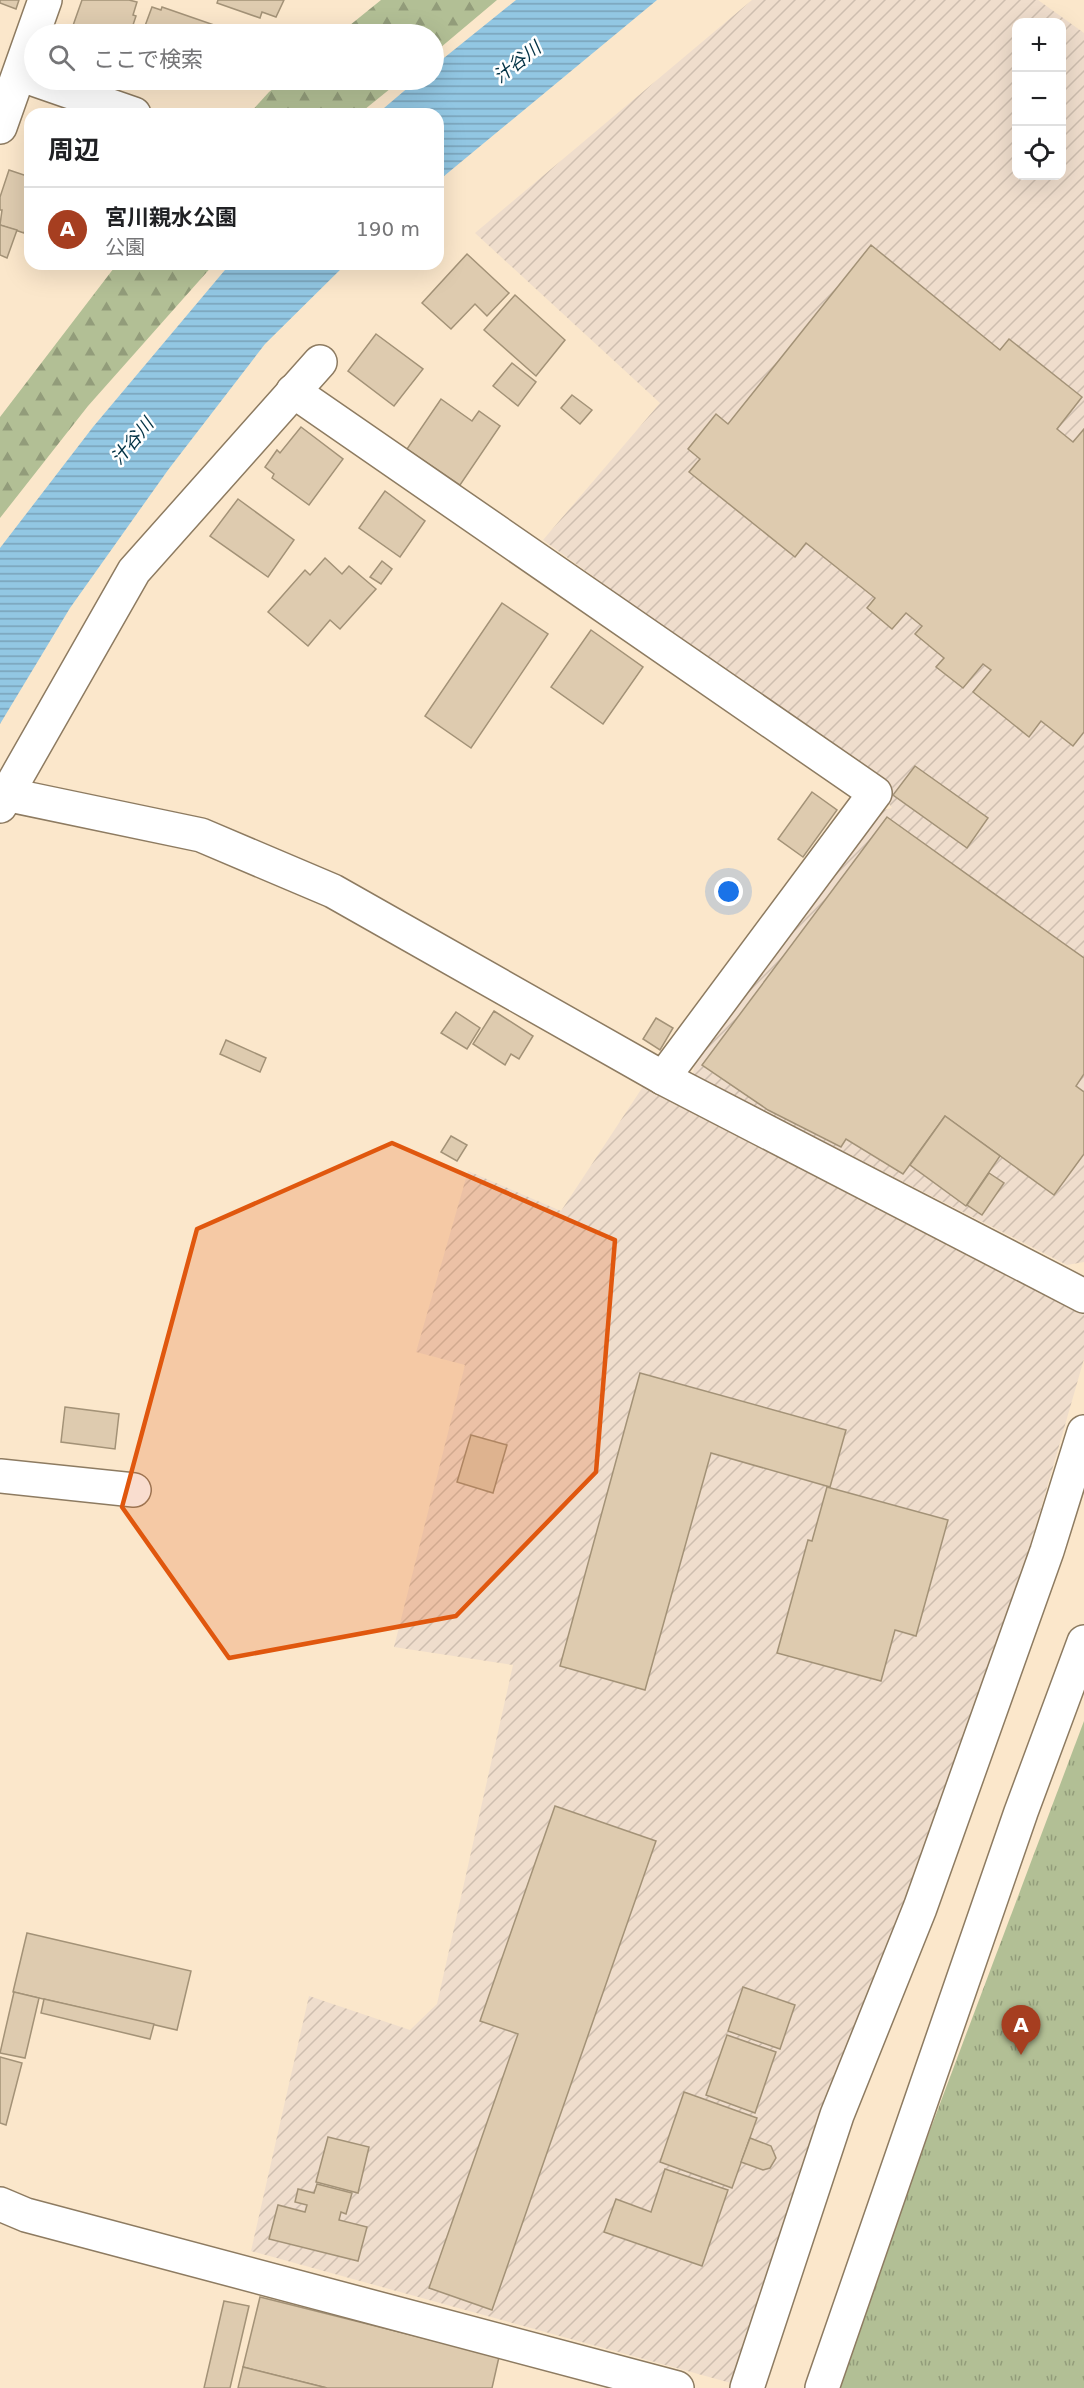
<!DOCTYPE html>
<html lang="ja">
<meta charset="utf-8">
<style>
:root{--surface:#fff;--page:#f2f2f2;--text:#202124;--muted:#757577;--line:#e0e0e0;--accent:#a63e20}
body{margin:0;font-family:"DejaVu Sans","Noto Sans JP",sans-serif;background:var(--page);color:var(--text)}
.controls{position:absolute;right:18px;top:18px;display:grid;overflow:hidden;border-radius:12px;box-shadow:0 6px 24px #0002}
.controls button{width:54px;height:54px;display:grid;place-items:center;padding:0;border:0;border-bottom:2px solid var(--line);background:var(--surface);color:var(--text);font:30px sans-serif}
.you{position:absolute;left:729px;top:892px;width:21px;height:21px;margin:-15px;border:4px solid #fff;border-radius:50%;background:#1a73e8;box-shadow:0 0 0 9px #1a73e833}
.badge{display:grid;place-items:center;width:39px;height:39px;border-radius:50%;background:var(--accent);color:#fff;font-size:20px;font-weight:700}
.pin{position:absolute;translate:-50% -50px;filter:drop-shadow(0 2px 3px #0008)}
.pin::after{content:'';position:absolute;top:32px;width:21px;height:18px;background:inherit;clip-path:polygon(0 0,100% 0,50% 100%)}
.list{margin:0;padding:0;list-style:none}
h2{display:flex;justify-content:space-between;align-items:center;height:78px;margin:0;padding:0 24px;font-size:26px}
h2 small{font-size:20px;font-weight:400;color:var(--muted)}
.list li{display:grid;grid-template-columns:39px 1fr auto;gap:18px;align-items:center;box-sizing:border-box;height:84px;padding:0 24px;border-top:2px solid var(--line)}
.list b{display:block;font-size:22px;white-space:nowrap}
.list p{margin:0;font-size:20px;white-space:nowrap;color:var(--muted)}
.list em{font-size:20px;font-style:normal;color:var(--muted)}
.icon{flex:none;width:33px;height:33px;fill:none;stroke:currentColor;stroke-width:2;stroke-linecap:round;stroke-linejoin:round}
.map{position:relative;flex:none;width:1084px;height:2388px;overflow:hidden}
.search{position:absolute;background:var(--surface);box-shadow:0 6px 24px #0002;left:24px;top:24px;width:420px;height:66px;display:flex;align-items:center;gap:15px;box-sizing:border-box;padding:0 21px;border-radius:33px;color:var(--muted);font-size:22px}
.panel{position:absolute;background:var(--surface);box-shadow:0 6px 24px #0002;left:24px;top:108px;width:420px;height:162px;border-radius:18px}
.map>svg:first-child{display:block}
.industrial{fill:url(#industrial-furrows);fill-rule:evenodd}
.forest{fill:url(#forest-firs)}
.park{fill:url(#park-tufts)}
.water{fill:url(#water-rules)}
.building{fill:#decbaf;stroke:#a39277;stroke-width:1.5}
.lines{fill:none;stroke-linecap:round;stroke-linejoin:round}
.street-casing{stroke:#8d7b61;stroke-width:36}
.secondary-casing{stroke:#8d7b61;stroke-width:36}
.street{stroke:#fff;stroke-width:33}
.secondary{stroke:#fff;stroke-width:33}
.marked{fill:#e0570e;fill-opacity:0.2;stroke:#e0570e;stroke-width:4.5;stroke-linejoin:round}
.labels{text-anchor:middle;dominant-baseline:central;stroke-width:5;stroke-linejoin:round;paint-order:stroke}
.water-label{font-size:18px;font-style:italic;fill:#023245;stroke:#fff}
</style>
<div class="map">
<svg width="1084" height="2388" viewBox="0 0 1084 2388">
<defs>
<pattern id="industrial-furrows" width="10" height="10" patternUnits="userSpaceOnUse" patternTransform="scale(1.5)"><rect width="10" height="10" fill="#efddcc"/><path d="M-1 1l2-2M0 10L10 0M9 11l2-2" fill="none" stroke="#cebeaf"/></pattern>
<pattern id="forest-firs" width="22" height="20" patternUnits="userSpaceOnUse" patternTransform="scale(1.5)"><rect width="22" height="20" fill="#b2bf95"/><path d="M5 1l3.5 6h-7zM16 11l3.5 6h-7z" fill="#929c7a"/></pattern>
<pattern id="park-tufts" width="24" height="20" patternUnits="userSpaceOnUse" patternTransform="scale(1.5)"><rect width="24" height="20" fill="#b2bf95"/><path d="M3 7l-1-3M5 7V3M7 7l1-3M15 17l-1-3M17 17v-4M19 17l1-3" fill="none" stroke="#929c7a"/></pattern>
<pattern id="water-rules" width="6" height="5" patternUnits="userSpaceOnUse" patternTransform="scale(1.5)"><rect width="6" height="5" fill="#92c7e3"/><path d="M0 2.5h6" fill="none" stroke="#79a2b8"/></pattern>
</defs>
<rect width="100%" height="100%" fill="#fbe7cb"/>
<g class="industrial">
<path d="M752,0H1038L1084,33V1262L1067,1265L693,1075L695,1059L880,811L892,808L871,778L543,540L660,403L475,233ZM1016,22H1062V176H1016Z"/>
<path d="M644,1085L1084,1309V1359L1025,1564L731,2383L251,2251L309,1996L410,2030L437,2004L513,1665L394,1647L465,1365L416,1352L468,1171L561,1211Z"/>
</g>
<g class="forest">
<path d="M381,0H497L434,53V34H339Z"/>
<path d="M284,80H401L359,114H249L269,92Z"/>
<path d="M117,264H214L88,406L0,518V417Z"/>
</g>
<path class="park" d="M1084,1721V2388H833Z"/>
<g class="water">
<path d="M516,0H657L438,181V114H377L417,80H434V66Z"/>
<path d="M230,264H346L265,344L168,470L70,608L0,724V548L93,427Z"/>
</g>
<g class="building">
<path d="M0,0H19L16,9L0,3Z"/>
<path d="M82,0H129L137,2L133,15L136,16L130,34H70Z"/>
<path d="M218,0H284L276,17L262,12L260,18L217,3Z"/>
<path d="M152,7L161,10L162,7L214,25L212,32L219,34H142Z"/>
<path d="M9,170L30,177V231L25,230L24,233L0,225L2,210H0V197Z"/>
<path d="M0,225L17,230L7,258L0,255Z"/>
<path d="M871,245L1000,350L1009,339L1082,397L1057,429L1073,442L1084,429V732L1073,746L1041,721L1029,737L973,692L991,670L983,664L963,688L936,667L944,658L915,634L922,626L906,613L892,629L867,608L875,598L806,543L795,557L689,472L700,459L688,449L716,414L728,424Z"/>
<path d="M467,254L509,293L487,316L475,304L451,329L422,303Z"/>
<path d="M515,295L565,340L536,376L484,330Z"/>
<path d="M376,334L423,369L394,406L348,371Z"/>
<path d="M512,363L536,382L518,406L493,386Z"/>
<path d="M572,395L592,410L580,424L561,408Z"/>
<path d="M441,399L472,421L479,411L500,426L460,485L407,449Z"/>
<path d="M301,427L343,459L309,505L272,478L274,474L265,467L277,450L280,453Z"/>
<path d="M385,491L425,521L400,557L359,528Z"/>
<path d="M238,499L294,540L268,577L210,536Z"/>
<path d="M325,558L342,574L349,566L376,589L340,629L330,620L308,646L268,612L305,570L310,575Z"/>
<path d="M382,561L392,569L381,584L370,577Z"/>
<path d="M502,603L548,634L471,748L425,716Z"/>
<path d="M591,630L643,667L603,724L551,687Z"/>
<path d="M915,766L988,818L967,848L893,795Z"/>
<path d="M812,792L837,810L803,857L778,839Z"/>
<path d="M887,817L1084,958V1074L1076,1086L1084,1092V1154L1054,1195L945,1116L903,1174L846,1139L841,1147L768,1110L702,1065Z"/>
<path d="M494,1011L533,1036L519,1059L511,1054L505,1065L473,1044Z"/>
<path d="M456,1012L480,1028L467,1049L441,1033Z"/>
<path d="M656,1018L673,1028L660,1050L643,1039Z"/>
<path d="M226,1040L266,1058L260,1072L220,1054Z"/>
<path d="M945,1116L1000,1156L966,1206L910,1165Z"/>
<path d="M451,1136L467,1145L457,1161L441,1152Z"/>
<path d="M989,1173L1004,1183L982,1215L967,1205Z"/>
<path d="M640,1373L846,1430L830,1487L711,1453L645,1690L560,1666Z"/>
<path d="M65,1407L119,1414L115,1449L61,1442Z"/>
<path d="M471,1435L507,1445L493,1493L457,1482Z"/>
<path d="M827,1487L948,1520L916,1636L895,1630L881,1681L777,1653L808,1540L812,1541Z"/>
<path d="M555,1806L656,1841L492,2310L429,2288L518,2034L480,2021Z"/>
<path d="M27,1933L191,1971L177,2030L13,1992Z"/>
<path d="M743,1987L795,2005L780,2049L728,2031Z"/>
<path d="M14,1992L39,1998L25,2058L0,2053Z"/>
<path d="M44,1999L154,2024L150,2039L41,2013Z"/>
<path d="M727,2035L776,2052L755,2113L706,2095Z"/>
<path d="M0,2057L22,2063L6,2125L0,2123Z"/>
<path d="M684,2092L757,2118L732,2188L660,2162Z"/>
<path d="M328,2137L369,2147L358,2193L316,2182Z"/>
<path d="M750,2138L771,2146L776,2158L770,2168L763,2170L741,2162Z"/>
<path d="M665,2169L728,2190L702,2266L604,2232L616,2199L651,2212Z"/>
<path d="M317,2184L352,2193L346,2214L341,2212L339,2220L367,2227L358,2261L269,2239L278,2205L305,2212L307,2205L295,2202L298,2189L314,2193Z"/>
<path d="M260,2297L499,2357L492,2388H327L243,2367Z"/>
<path d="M224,2301L249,2306L230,2388H204Z"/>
<path d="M243,2367L327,2388H238Z"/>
</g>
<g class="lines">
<defs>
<g id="street">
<path d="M36,80L134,114"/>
<path d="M0,127L45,0"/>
<path d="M293,391L875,793L663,1078"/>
<path d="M0,793L201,835L333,891L663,1078L1084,1296"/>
<path d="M0,806L134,571L320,362"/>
<path d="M0,1476L134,1490"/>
<path d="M0,2204L26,2215L677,2388"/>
<path d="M747,2388L837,2115L920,1908L1047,1551L1084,1432"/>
</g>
<path id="secondary" d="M822,2388L1021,1812L1084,1642"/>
</defs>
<use href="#street" class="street-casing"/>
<use href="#secondary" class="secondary-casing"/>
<use href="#street" class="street"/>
<use href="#secondary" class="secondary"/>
</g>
<path class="marked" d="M392,1143L615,1240L596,1472L456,1616L229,1658L122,1507L197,1229Z"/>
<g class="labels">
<g class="water-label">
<text transform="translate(517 62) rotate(-38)">汁谷川</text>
<text transform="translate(132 441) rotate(-50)">汁谷川</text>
</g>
</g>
</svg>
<div class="controls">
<button>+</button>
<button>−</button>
<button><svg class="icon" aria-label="locate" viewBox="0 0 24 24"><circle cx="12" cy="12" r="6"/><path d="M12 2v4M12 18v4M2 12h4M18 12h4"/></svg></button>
</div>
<div class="you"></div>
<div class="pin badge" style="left:1021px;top:2055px">A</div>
<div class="search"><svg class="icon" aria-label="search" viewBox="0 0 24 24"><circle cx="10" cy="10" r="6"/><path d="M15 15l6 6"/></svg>ここで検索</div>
<section class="panel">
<h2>周辺<small></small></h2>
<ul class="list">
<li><span class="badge">A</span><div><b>宮川親水公園</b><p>公園</p></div><em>190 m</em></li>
</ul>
</section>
</div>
